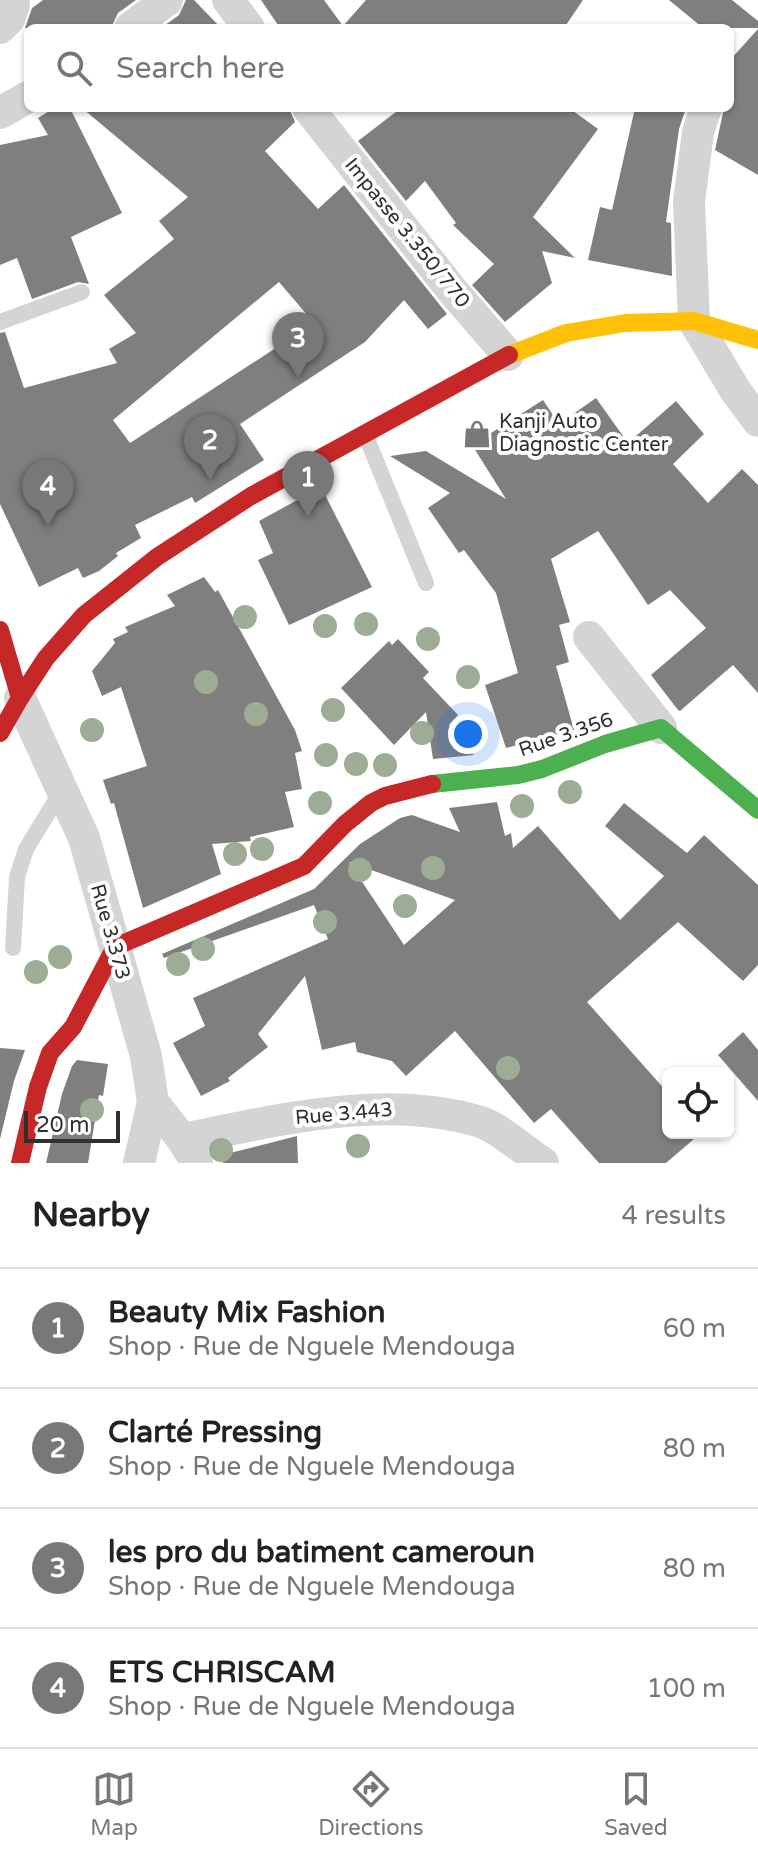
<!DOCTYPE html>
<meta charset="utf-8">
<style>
:root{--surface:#fff;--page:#f6f6f6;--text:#222;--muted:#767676;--line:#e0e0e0;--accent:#787878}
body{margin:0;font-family:"Varela Round",sans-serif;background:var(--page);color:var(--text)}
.controls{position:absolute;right:24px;bottom:24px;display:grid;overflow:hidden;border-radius:12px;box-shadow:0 2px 6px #0004}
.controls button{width:72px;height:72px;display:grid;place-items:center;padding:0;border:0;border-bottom:2px solid var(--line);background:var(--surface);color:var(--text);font:40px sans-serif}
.scale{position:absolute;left:24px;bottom:20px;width:96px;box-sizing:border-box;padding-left:8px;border:4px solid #2f2f2f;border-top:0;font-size:22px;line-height:28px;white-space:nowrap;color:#2f2f2f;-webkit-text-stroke:6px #fff;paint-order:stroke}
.you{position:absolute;left:468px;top:734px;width:28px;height:28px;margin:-20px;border:6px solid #fff;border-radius:50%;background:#1a73e8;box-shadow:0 0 0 12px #1a73e833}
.badge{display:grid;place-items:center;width:52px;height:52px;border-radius:50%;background:var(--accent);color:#fff;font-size:26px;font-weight:700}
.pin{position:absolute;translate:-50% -66px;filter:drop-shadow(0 2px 4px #0008)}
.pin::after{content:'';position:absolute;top:42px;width:28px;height:24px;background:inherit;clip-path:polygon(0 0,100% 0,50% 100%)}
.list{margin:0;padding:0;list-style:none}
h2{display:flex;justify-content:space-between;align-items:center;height:104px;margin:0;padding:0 32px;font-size:34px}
h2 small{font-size:26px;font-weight:400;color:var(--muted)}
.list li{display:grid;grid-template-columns:52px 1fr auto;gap:24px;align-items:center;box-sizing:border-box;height:120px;padding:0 32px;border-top:2px solid var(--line)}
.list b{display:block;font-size:30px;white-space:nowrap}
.list p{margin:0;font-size:26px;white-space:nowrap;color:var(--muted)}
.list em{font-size:26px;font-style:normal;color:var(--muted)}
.icon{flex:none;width:44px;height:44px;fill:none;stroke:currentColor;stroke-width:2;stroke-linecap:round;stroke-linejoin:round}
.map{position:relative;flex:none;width:758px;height:1163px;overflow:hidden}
.search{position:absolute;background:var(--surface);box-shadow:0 2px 6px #0004;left:24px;right:24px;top:24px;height:88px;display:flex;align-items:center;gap:20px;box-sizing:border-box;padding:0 28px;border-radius:12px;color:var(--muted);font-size:30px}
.sheet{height:584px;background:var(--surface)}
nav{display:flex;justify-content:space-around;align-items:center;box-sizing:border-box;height:112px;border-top:2px solid var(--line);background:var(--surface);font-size:22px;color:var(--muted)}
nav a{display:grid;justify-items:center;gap:4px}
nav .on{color:var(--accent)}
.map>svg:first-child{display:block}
.building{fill:#7f7f7f;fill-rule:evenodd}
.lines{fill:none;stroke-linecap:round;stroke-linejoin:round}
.lane{stroke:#d4d4d4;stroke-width:16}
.street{stroke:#d4d4d4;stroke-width:32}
.fast{stroke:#4caf50;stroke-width:18}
.slow{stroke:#ffc107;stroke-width:18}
.jam{stroke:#c62828;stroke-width:18}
.tree{fill:#9fac95}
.labels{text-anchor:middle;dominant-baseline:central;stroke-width:8;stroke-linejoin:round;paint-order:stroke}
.street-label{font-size:20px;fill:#2f2f2f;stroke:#fff}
.poi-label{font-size:20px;fill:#2f2f2f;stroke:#fff;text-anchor:start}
</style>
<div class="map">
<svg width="758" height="1163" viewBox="0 0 758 1163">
<rect width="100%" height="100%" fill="#fff"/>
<g class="building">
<path d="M43,0H136L118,13L111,28H25L32,8Z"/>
<path d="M186,0H194L221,28H161L179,15Z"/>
<path d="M261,0H324L343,26L366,0H583L564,28H280Z"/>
<path d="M669,0H732L758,21V28H703Z"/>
<path d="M758,29V175L715,150L724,108H730V60Z"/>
<path d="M54,108H70L122,213L71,237L89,284L78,282L32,299L17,258L0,265V145L48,135L38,118Z"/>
<path d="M82,108H289L295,122L265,151L318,209L344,185L447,314L428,329L404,300L365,342L240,424L264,460L195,503L192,497L135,525L141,538L116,553L118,556L99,571L83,578L78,568L39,587L0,504V333L5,332L24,388L117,363L109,349L136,333L104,295L174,239L159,221L188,197ZM279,282L314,323L130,443L113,420Z"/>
<path d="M401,108H569L598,129L533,217L575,258L542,251L552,283L505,322L472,285L494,264L453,225L456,223L425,181L406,201L358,141Z"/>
<path d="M635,108H686L679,129L666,222L671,223L672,276L588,260L600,207L612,210Z"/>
<path d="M596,398L628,443L676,401L704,434L673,464L708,503L742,469L758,485V693L733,665L680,711L678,710L651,675L706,628L670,590L648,605L598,531L551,559L570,622L559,625L569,662L556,666L574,730L506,748L485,685L518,673L496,593L464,550L459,553L428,508L450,493L390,456L426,451L506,499L472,445L543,400L559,424Z"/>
<path d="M321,487L372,587L289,625L258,560L273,553L259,521Z"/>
<path d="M204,577L215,592L218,590L295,730L302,751L295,753L302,789L285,792L294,827L250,837L251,841L212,844L221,874L143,908L114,803L111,804L103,780L147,766L121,687L102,696L92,671L115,643L113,639L128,632L125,627L175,606L167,595Z"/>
<path d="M398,639L429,672L423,678L458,715L449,725L474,755L433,759L426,712L394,745L341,688L389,641L392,645Z"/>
<path d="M497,802L505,836L511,833L513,848L538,826L620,920L664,876L605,826L624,803L687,853L704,835L758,885V965L743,981L678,922L587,1002L668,1093V1133H701L666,1163H599L551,1109L534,1123L455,1031L406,1076L392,1061L357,1052L355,1042L322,1050L305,976L258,1034L268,1047L228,1078L230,1081L201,1096L173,1043L205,1026L193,998L328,939L314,905L164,958L162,954L314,889L360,844L400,818L412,815L460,832L449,808ZM349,862L455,900L404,945Z"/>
<path d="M743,1032L758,1050V1101L718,1055Z"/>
<path d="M0,1048L25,1050L14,1081L0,1139Z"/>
<path d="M77,1060L108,1064L103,1096L99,1095L88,1163H46L62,1094L72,1066Z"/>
<path d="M297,1136L298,1163H223L222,1155Z"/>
</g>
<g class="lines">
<g class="lane">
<path d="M0,322L82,292"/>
<path d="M365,434L426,583"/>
<path d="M13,948L17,877L26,849L62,790"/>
</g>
<g class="street">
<path d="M228,0L249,28"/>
<path d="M0,28L9,19L14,5"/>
<path d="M130,28L167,0"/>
<path d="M308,108L452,290L508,355"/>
<path d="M706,108L698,132L689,202L694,321L735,390L758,421"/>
<path d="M0,113L28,97"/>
<path d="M589,637L661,728"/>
<path d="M20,698L84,838L146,1056L153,1102L182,1139L197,1163"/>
<path d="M182,1139C280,1120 383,1093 481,1122C499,1128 526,1152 543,1163"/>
<path d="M139,1163L153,1102"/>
</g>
<path class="fast" d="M432,784L518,775L542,769L605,744L661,728L758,810"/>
<path class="slow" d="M509,355L566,333L625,323L694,321L758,340"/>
<g class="jam">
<path d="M0,630L20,698L0,733"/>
<path d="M20,698L46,658L84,615L157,557L251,496L509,355"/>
<path d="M20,1163L38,1087L50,1053L73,1027L115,947L304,866L345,824L371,803L385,796L432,784"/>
</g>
</g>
<g class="tree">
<circle cx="245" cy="617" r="12"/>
<circle cx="366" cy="624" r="12"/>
<circle cx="325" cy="626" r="12"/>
<circle cx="428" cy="639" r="12"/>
<circle cx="468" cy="677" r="12"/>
<circle cx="206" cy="682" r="12"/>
<circle cx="333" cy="710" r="12"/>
<circle cx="256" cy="714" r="12"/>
<circle cx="92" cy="730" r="12"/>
<circle cx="422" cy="733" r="12"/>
<circle cx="326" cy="755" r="12"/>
<circle cx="356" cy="764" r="12"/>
<circle cx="385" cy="765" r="12"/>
<circle cx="570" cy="792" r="12"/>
<circle cx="320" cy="803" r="12"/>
<circle cx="522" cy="806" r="12"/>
<circle cx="262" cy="849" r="12"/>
<circle cx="235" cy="854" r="12"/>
<circle cx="433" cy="868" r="12"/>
<circle cx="360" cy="870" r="12"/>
<circle cx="405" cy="906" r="12"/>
<circle cx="325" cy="922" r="12"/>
<circle cx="203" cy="949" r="12"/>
<circle cx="60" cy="957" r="12"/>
<circle cx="178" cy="964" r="12"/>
<circle cx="36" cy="972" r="12"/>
<circle cx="508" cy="1068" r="12"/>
<circle cx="92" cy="1110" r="12"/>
<circle cx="358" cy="1146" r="12"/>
<circle cx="221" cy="1150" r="12"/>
</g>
<defs>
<symbol id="shop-bare" viewBox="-9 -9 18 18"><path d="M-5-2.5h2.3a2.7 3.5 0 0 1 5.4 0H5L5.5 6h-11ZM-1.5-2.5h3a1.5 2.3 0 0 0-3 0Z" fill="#787878" stroke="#fff" stroke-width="2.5" paint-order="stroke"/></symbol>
</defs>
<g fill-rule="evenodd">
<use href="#shop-bare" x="457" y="414" width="40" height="40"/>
</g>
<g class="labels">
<g class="street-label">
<text transform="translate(407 233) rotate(51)">Impasse 3.350/770</text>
<text transform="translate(566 735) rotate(-19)">Rue 3.356</text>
<text transform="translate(110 932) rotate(74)">Rue 3.373</text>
<text transform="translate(344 1114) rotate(-5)">Rue 3.443</text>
</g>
<g class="poi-label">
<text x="499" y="422">Kanji Auto<tspan x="499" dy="23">Diagnostic Center</tspan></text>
</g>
</g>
</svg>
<div class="controls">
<button><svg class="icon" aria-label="locate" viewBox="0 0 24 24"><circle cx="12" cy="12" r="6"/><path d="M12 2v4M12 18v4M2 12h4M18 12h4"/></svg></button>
</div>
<div class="scale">20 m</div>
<div class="you"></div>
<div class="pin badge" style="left:308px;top:517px">1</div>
<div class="pin badge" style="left:210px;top:480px">2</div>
<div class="pin badge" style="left:298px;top:378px">3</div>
<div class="pin badge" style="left:48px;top:526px">4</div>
<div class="search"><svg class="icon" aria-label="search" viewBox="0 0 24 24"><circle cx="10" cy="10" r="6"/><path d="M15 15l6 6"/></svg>Search here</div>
</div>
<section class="sheet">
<h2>Nearby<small>4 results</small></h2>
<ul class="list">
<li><span class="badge">1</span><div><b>Beauty Mix Fashion</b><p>Shop · Rue de Nguele Mendouga</p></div><em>60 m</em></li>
<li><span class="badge">2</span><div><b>Clarté Pressing</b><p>Shop · Rue de Nguele Mendouga</p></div><em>80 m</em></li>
<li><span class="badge">3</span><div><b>les pro du batiment cameroun</b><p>Shop · Rue de Nguele Mendouga</p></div><em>80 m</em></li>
<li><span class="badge">4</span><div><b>ETS CHRISCAM</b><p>Shop · Rue de Nguele Mendouga</p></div><em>100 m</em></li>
</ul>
</section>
<nav>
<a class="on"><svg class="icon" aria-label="map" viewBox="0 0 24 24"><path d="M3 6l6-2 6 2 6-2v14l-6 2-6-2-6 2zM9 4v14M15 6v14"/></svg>Map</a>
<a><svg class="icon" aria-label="directions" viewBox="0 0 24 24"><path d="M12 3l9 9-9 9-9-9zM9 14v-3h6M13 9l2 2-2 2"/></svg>Directions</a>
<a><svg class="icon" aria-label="saved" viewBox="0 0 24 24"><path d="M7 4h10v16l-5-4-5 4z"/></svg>Saved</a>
</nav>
